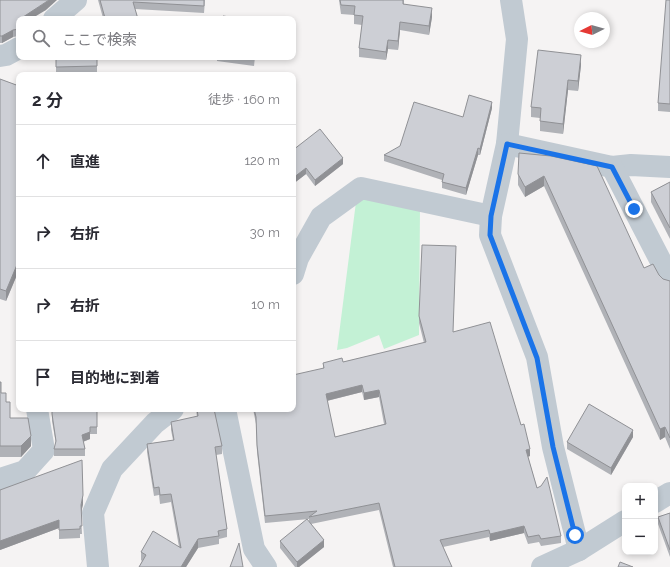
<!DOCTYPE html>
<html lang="ja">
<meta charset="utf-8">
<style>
:root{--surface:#fff;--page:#f7f7f7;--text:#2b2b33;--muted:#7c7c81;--line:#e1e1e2}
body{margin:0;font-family:Raleway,"Noto Sans JP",sans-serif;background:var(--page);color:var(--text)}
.controls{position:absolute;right:12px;bottom:12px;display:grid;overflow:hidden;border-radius:8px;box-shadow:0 2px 6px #0003}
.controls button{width:36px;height:36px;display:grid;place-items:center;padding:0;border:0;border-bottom:1px solid var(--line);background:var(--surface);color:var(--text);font:20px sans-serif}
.compass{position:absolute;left:574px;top:12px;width:36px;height:36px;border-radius:50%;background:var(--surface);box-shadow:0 2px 6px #0003;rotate:265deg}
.stop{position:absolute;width:12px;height:12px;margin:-9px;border:3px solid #1a73e8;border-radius:50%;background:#fff}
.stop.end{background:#1a73e8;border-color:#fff;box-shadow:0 1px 4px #0008}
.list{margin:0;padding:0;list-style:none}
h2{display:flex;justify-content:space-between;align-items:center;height:52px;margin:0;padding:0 16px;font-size:17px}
h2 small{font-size:13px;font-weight:400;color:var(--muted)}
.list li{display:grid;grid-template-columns:26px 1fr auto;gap:12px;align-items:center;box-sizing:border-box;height:72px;padding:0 16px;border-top:1px solid var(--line)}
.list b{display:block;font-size:15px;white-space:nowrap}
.list em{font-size:13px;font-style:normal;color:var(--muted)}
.icon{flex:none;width:22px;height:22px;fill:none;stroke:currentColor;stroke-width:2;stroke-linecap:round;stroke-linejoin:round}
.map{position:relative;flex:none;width:670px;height:567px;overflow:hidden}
.search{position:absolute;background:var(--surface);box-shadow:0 2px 6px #0003;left:16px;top:16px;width:280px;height:44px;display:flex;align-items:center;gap:10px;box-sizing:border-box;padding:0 14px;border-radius:8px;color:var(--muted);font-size:15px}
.panel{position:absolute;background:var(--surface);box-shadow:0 2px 6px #0003;left:16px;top:72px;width:280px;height:340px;border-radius:8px}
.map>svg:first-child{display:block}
.green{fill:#c3f1d5}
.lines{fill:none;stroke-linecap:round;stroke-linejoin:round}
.minor{stroke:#c1cad2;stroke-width:22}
.wall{fill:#b0b2b7;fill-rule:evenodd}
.shaded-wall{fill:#909195}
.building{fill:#cdcfd5;stroke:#909195;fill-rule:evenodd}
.route{stroke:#1a73e8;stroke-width:5}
</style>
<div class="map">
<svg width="670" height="567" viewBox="0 0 670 567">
<rect width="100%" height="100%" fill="#f5f3f3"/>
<path class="green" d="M369,197L420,208L419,335L384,349L379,335L347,348L337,350L356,202Z"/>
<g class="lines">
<g class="minor">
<path d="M511,0L517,39L507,144L491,216L490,235L537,357L553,447L579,550"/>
<path d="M54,19L76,0"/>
<path d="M0,56L6,55L19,48"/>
<path d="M507,144L612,167L631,165L670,167"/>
<path d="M612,167L670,279"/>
<path d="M293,274L298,258L321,217L361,188L491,216"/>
<path d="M225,409L254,549L266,567"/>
<path d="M0,479L25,471L44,450L37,409"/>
<path d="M655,502L670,493"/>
<path d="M98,567L93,513L112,469L155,423L173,409"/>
<path d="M542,567L579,550L625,521"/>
</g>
</g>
<g class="wall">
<path d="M0,0L46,10L19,19V36L13,37L2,43H0Z"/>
<path d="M98,0H205L204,13L135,9L138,19L103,18Z"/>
<path d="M339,0H404V4L432,17L429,35L400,30L398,50L388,49L386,60L359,57V48L362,25L354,24V15L341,14Z"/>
<path d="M670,0V112L658,111V103Z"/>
<rect x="56" y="57" width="41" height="17"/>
<path d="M217,57H255L254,66L217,61Z"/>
<path d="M581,65L578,91L568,90L563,134L540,131V118L531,117V107Z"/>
<path d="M0,79L19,86V270L6,301L0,299Z"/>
<path d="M492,108L480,155H478L466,195L442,188V180L384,161V155L463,117Z"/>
<path d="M293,150L343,164L315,186L306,174L293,184Z"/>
<path d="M551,156L644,268L659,275L663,279L670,281V449L665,437L660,440L544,186L525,197L518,185V174Z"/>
<path d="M670,182V239L651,202V192Z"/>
<path d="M419,316L453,332L530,456L528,457L537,488L561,536V543L541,546L539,542L528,544L524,533L490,541L489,537L443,547L452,567H393L379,510L311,524L324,547L299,567H295L280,548V541L309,522V519L265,523L257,452L256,424L253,409H293L323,368V363L343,362L424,343L419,323ZM362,392L364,400L379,397L384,424L335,437L327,401Z"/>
<path d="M0,382L1,393L6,402L10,418L31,446L21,457H0Z"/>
<path d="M52,409H97V434H90V439L83,442L85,449V456H54V449L56,444L52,421Z"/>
<path d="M196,409H214L222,446V454L216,455L227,529V537L219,539V544L198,548L186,567H139L142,561L141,560V552L179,547L171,502L160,504L159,495L154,496L147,452V444L173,440L171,430V422L197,417Z"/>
<path d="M633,437L611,475L567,449V442Z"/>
<path d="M0,490L83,504L81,512L82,534H80V538L59,539V528L0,550Z"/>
<path d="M670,513V557L658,524V517Z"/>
</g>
<g class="shaded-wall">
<path d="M49,0H57L46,10L31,19H20Z"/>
<path d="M432,8V17L429,35V26Z"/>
<path d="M400,22V30L398,50V41Z"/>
<path d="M13,30V37L2,43V36Z"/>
<path d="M388,40V49L386,60V52Z"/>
<path d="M581,55V65L578,91V81Z"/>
<path d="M568,80V90L563,134V124Z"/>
<path d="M492,102V108L480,155V149Z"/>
<path d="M478,148V155L466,195V188Z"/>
<path d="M343,158V164L315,186V180Z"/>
<path d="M306,168V174L293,184V178Z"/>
<path d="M544,176V186L525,197V187Z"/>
<path d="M295,209V215L293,218V211Z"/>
<path d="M19,260V270L6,301V291Z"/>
<path d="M362,385V392L326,401V394Z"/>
<path d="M379,390V397L364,400V393Z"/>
<path d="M90,427V439L82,442V435Z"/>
<path d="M665,427V437L660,440V429Z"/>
<path d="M633,430V437L611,475V468Z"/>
<path d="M31,436V446L21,457V446Z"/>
<path d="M530,449V456L526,457V450Z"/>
<path d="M83,495V504L81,514V505Z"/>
<path d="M59,520V528L0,550V541Z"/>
<path d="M524,526V533L490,541V534Z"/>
<path d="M198,539V548L186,567H181Z"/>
<path d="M324,540V547L299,567H297V562Z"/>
</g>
<g class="building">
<path d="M0,0H49L20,19H19V29L13,30L2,36H0Z"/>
<path d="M100,0H204V6L133,2L138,19H65L105,18Z"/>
<path d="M340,0H403V4L432,8L429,26L400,22L398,41L388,40L386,52L359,48L363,16L354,15L355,6L341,5Z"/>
<path d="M666,0H670V104L658,103Z"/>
<path d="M223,16L243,19H222Z"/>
<path d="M538,50L581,55L578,81L568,80L563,124L540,121L541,108L531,107Z"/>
<path d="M56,57H97V66L56,67Z"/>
<path d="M241,57H254V59Z"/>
<path d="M0,79L19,86V260L6,291L0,289Z"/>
<path d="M469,95L492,102L480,149L478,148L466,188L442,182L444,174L384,155L400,146L414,102L463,117Z"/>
<path d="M320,129L343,158L315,180L306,168L293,178V150Z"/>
<path d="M519,153L551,156L597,166L644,268L653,264L659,275L663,279L670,281V438L665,427L660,429L544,176L525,187L518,174Z"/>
<path d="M670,182V228L651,192Z"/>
<path d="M422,245L456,246L453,332L490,322L521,425L524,424L530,449L526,450L537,488L541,486L547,477L561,536L541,539L539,535L528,537L524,526L490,534L489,530L440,540L452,567H395L379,503L309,517L317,511L265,516L257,445L256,417L254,409H293V375L324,368L323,363L342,358L343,362L426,342L419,316ZM362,385L364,393L379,390L386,424L335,437L326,394Z"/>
<path d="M0,382H1V393H6V402H10V418H28L31,436L21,446H0Z"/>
<path d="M589,404L633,430L611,468L567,442Z"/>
<path d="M52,409H97V427H90V432L82,435L85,449H54L56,441L52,414Z"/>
<path d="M197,409H214L222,446L215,447L227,529L218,531L219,536L198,539L181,567H139L146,555L141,552L153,531L181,548L171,494L160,495L159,487L154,488L147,444L174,440L171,422L198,416Z"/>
<path d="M82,460L83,495L81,505L82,526H80V529L59,530V520L0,541V490Z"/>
<path d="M670,513V550L658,517Z"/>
<path d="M307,519L324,540L297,562L280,541Z"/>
<path d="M239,543L243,567H230Z"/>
<path d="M620,562L633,567H618Z"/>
</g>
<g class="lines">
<path class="route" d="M575,535L553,447L537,358L490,235L491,216L507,144L612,167L634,209"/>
</g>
</svg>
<div class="controls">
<button>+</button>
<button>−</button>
</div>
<svg class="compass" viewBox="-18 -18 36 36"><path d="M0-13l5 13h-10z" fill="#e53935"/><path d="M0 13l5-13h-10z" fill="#7c7c81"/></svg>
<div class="stop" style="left:575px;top:535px"></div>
<div class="stop end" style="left:634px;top:209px"></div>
<div class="search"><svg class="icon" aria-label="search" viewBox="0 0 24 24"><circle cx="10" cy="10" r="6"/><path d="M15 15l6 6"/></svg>ここで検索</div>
<section class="panel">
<h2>2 分<small>徒歩 · 160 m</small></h2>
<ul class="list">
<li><svg class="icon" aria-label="ahead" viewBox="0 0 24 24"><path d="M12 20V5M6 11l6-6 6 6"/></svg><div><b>直進</b></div><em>120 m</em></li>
<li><svg class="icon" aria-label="right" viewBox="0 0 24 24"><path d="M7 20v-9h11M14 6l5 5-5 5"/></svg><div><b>右折</b></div><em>30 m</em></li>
<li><svg class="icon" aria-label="right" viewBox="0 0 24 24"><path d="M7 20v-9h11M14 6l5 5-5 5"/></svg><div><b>右折</b></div><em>10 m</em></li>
<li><svg class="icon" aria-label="arrive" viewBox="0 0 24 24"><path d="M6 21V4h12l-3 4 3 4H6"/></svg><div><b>目的地に到着</b></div></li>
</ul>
</section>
</div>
